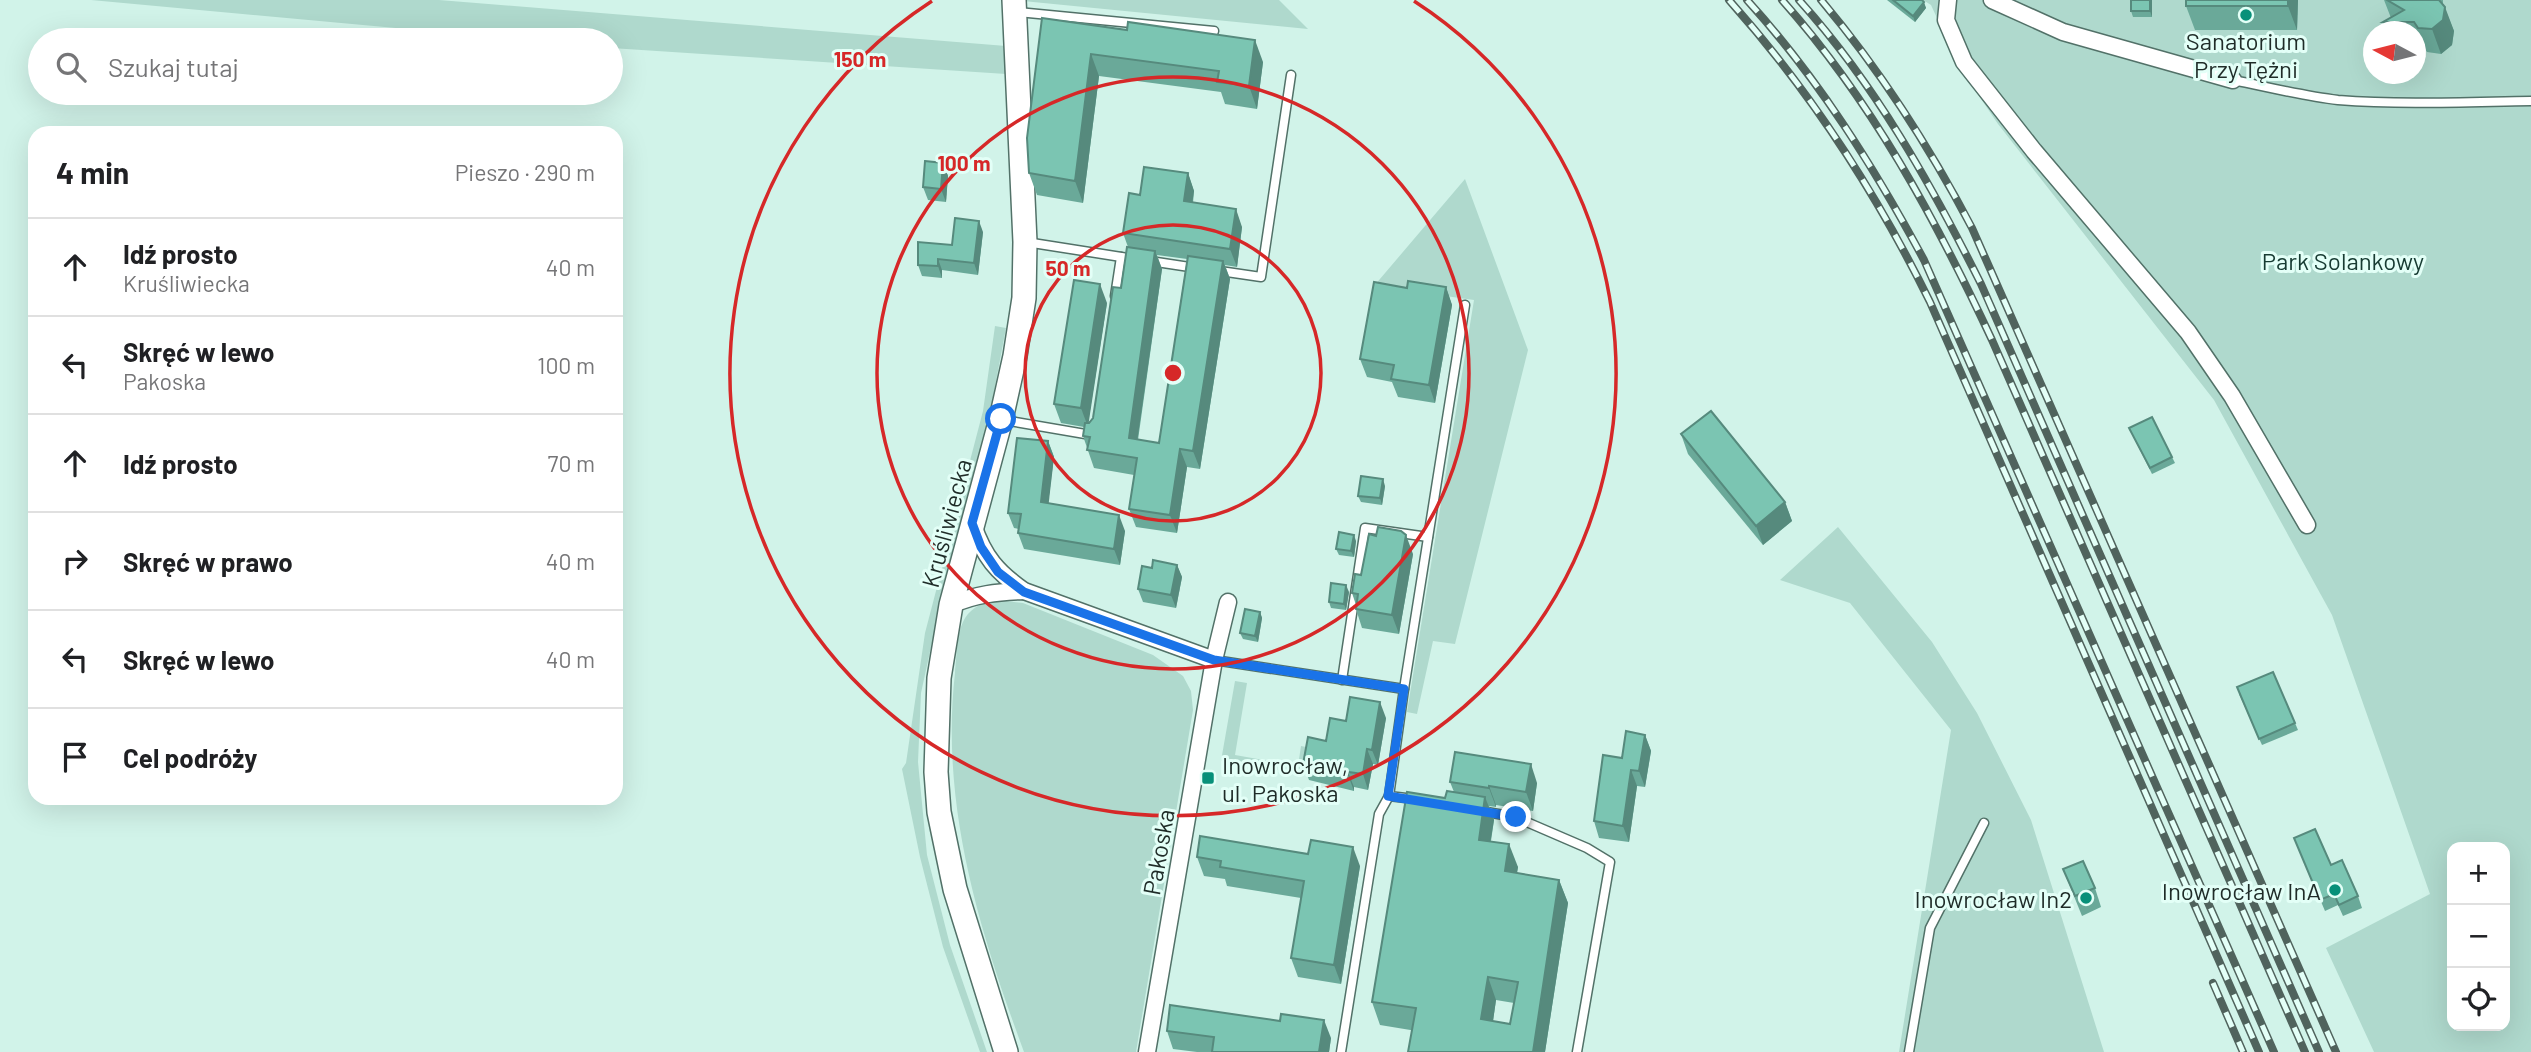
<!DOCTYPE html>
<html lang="pl">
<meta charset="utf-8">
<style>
:root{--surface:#fff;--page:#f2f2f2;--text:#202124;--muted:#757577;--line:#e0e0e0}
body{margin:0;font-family:Barlow,sans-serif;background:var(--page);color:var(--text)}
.controls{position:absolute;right:21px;bottom:21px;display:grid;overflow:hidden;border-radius:14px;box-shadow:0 7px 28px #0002}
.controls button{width:63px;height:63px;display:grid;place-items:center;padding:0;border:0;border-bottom:2px solid var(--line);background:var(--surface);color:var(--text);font:35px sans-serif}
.compass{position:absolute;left:2363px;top:21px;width:63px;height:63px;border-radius:50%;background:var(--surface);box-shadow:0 7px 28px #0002;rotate:277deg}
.stop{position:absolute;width:21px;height:21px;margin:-16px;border:5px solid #1a73e8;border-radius:50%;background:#fff}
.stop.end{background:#1a73e8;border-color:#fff;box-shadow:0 2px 7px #0008}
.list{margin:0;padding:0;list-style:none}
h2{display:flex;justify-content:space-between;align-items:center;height:91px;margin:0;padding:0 28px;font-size:30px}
h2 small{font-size:23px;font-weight:400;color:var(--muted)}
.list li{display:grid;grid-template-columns:46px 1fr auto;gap:21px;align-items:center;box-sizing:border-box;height:98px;padding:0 28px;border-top:2px solid var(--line)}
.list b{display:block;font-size:26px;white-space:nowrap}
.list p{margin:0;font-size:23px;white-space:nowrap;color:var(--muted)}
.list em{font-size:23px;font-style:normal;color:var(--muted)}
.icon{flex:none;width:38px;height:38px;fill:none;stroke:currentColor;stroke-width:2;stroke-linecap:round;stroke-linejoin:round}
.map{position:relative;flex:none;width:2531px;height:1052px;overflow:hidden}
.search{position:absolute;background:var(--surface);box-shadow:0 7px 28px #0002;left:28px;top:28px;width:595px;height:77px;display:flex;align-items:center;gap:18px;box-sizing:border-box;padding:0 24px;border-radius:38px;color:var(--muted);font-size:26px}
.panel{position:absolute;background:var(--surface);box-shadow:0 7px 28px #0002;left:28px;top:126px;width:595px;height:679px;border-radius:21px}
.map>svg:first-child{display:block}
.green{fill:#afd9cd;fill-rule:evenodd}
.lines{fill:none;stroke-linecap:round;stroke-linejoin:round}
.service-casing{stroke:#527168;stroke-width:11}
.minor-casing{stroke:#527168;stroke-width:19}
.secondary-casing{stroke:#527168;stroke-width:26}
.service{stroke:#fff;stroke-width:8}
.minor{stroke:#fff;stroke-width:16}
.secondary{stroke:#fff;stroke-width:23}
.rail-casing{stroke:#50635d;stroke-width:8}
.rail{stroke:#e3fff7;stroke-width:5;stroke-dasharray:16;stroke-linecap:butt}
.wall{fill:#6aa999;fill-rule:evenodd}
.shaded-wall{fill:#568a7d}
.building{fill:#7bc5b2;stroke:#568a7d;stroke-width:2;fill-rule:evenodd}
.route{stroke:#1a73e8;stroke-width:9}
.ring{fill:none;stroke:#d62828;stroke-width:3.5}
.poi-dot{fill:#079079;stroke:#e3fff7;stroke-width:2.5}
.labels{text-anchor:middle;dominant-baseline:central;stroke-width:6;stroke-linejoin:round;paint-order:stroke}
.poi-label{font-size:24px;fill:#1f2c28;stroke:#e3fff7;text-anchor:end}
.park-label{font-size:24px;fill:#173b32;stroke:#e3fff7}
.street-label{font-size:24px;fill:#1f2c28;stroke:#e3fff7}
.centre{fill:#d62828;stroke:#e3fff7;stroke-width:3.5}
.ring-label{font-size:21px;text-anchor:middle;font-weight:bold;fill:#d62828;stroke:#e3fff7;stroke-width:6;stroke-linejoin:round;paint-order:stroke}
</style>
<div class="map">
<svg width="2531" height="1052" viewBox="0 0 2531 1052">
<rect width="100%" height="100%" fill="#d1f3e9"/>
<g class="green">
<path d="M91,0H439L1006,46V74L611,48V40H527Z"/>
<path d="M1023,0H1279L1308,29L1023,1Z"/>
<path d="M1923,0H2531V1052H2374L2326,948L2430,894L2332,615L2214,400L1998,124L1960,68L1931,5ZM2374,32H2416V74H2374ZM2452,847H2505V1026H2452Z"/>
<path d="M1465,179L1528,350L1455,644L1433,641L1417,714L1407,712L1474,300L1374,286Z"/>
<path d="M995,326L1006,328L990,413L948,569L921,693L918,762L927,855L950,945L987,1052H980L943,947L920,857L902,769L906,763L925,633L983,411Z"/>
<path d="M1838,527L1932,642L1977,713L2031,820L2104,1052H1899L1951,730L1850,603L1780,580Z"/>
<path d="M998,600L1023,603L1153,655L1183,676L1191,691L1193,710L1136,1052H1024C979,930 940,804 955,673C959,636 955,606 998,600Z"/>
<path d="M1235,681L1247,683L1235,755L1298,766L1301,746L1311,748L1306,775L1221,761Z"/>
</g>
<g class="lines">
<defs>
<g id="service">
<path d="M1018,12L1214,31"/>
<path d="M2233,80C2268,87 2303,96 2338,100C2402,105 2467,102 2531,101"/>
<path d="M1026,242L1134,259"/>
<path d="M1150,261L1196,268"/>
<path d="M1220,271L1261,277L1291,75"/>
<path d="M1115,296L1121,257"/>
<path d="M1004,420L1091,435"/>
<path d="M1214,660L1404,689L1465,305"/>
<path d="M1342,680L1365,528L1428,537"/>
<path d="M1404,689L1389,796L1414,799"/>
<path d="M1481,811L1515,817L1587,848L1610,862L1577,1052"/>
<path d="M1341,1052L1379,814L1389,796"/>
<path d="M1909,1052L1930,928L1984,823"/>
</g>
<g id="minor">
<path d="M1948,0L1946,20L1964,62L2034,151L2188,332L2232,396L2307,525"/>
<path d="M1992,0L2063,32L2233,80"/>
<path d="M973,525C984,557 997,572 1024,591L1214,660"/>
<path d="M951,605C976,594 997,592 1024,591"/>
<path d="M1147,1052L1214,660L1228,602"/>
</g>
<path id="secondary" d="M1006,1052L955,889L939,812L936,772L939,678L951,605L1001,419L1015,356L1024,298L1025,242L1014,0"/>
</defs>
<use href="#service" class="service-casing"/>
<use href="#minor" class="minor-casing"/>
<use href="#secondary" class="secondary-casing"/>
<use href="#service" class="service"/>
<use href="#minor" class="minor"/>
<use href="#secondary" class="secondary"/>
<defs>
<g id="rail">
<path d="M1729,0C1811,92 1876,192 1930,302L2259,1052"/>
<path d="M1747,0C1818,78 1874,167 1924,260L2274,1052"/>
<path d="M1782,0C1872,101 1935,218 1992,340L2305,1052"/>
<path d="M1799,0C1875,84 1931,184 1981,284L2319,1052"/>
<path d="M1821,0C1880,70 1929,146 1972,228L2336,1052"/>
<path d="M2213,983L2243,1052"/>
</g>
</defs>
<use href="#rail" class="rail-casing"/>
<use href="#rail" class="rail"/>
</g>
<g class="wall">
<path d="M1887,0H1922L1926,8L1915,22Z"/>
<path d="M2131,0H2152V17H2133L2131,11Z"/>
<path d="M2186,0H2298L2297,30H2195L2186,6Z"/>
<path d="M2384,0H2443V4L2454,31L2452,45L2441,54L2427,52L2423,46H2416V32H2387L2383,22L2391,18Z"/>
<path d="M1042,18L1263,62L1257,109L1225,104L1221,92L1099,76L1083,203L1037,195L1029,173Z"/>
<path d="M943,163L948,176L946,202L928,200L923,187Z"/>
<path d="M1188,173L1194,191L1193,203L1242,227L1237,267L1225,265L1230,279L1200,469L1187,467L1177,533L1136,527L1129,509L1134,475L1094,468L1083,436L1084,427L1061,423L1054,404L1107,303L1088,423L1093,418L1121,288L1128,247L1123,233L1140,195ZM1157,255L1187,259L1159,443L1138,440L1162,269Z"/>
<path d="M983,232L978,275L942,270V278L922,276L918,265L952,245Z"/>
<path d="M1446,287L1452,305L1435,403L1398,397L1392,382L1367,377L1360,359L1407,288Z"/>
<path d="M2129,428L2172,457L2175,463L2152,474Z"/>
<path d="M1681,434L1785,502L1792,521L1763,545L1688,454Z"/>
<path d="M1048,441L1054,457L1048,503L1125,531L1120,565L1024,549L1018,533L1019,529L1014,528L1008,513Z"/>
<path d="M1385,486L1382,505L1361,502L1358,496Z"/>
<path d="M1356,541L1354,557L1339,555L1336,549Z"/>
<path d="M1413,554L1399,634L1362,628L1356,609V605L1352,593L1361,575Z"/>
<path d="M1177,565L1182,577L1176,608L1143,602L1138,589L1152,568Z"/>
<path d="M1349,592L1346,610L1331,608L1329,602Z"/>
<path d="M1260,612L1262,618L1258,642L1243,639L1240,633Z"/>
<path d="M2239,694L2295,723L2298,730L2262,745Z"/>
<path d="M1386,718L1378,765L1373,764L1368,790L1354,787V791L1309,780L1303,764L1346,721Z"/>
<path d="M1645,735L1651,751L1645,787L1637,786L1629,842L1599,838L1594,821L1622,758Z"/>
<path d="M1450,782L1537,783L1533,811L1496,805V807L1489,806L1494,820L1491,841L1518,867L1517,873L1559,880L1568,903L1545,1052L1380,1025L1372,1002L1445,798L1454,792ZM1496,1000L1514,1003L1510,1024L1493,1021Z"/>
<path d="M2294,838L2331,865L2358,896L2362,908L2343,916L2338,905L2325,911Z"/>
<path d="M1197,857L1360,866L1341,984L1298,977L1291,958L1301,898L1227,886L1225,879L1204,876Z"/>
<path d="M2063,869L2095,888L2101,907L2082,916Z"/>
<path d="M1167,1031L1331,1038L1329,1052H1197L1173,1049Z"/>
</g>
<g class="shaded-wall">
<path d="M2150,0H2152V17L2150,11Z"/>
<path d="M2288,0H2298L2297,30L2288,6Z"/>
<path d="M1924,2L1926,8L1915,22L1913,16Z"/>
<path d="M2445,7L2454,31L2452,45L2441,54L2432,29Z"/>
<path d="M1255,40L1263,62L1257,109L1249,86Z"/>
<path d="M1091,54L1099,76L1083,203L1075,181Z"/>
<path d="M943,163L948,176L946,202L941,189Z"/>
<path d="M1188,173L1194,191L1190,219L1184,201Z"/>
<path d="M1236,209L1242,227L1237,267L1230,249Z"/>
<path d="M979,221L983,232L978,275L974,263Z"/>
<path d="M1155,251L1162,269L1135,456L1129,438Z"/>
<path d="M938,259L942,270V278L938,266Z"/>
<path d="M1223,261L1230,279L1200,469L1193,451Z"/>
<path d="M1100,284L1107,303L1088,427L1081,408Z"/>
<path d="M1446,287L1452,305L1435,403L1429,385Z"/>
<path d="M1048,441L1054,457L1047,518L1041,502Z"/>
<path d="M1180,449L1187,467L1177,533L1170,515Z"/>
<path d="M1383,479L1385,486L1382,505L1380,498Z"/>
<path d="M1785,502L1792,521L1763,545L1756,526Z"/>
<path d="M1119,515L1125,531L1120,565L1114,549Z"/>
<path d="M1354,535L1356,541L1354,557L1351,551Z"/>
<path d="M1406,535L1413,554L1399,634L1392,615Z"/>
<path d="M1177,565L1182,577L1176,608L1171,595Z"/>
<path d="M1346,585L1349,592L1346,610L1344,604Z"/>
<path d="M1260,612L1262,618L1258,642L1255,636Z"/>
<path d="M1380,702L1386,718L1378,765L1372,750Z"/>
<path d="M1645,735L1651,751L1645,787L1639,771Z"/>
<path d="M1367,749L1373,764L1368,790L1363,774Z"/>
<path d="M1531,764L1537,783L1533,811L1526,792Z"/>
<path d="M1631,770L1637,786L1629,842L1623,826Z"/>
<path d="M1348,772L1354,787V791L1348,775Z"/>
<path d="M1489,786L1496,805V807L1489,788Z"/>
<path d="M1485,797L1494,820L1487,862L1479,840Z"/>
<path d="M1509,844L1518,867L1513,893L1505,871Z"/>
<path d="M1353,847L1360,866L1341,984L1334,965Z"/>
<path d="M1559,880L1568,903L1545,1052H1533Z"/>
<path d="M1488,977L1496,1000L1490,1042L1481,1019Z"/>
<path d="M1324,1020L1331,1038L1329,1052H1319Z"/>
</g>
<g class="building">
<path d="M1893,0H1922L1924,2L1913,16Z"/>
<rect x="2131" y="0" width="19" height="11"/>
<rect x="2186" y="0" width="102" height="6"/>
<path d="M2387,0H2439L2445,7L2443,20L2432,29L2418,28L2414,22H2383L2404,10Z"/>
<path d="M1042,18L1127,30L1128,22L1255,40L1249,86L1217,82L1219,71L1091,54L1075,181L1029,173L1027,138Z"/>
<path d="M925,161L943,163L941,189L923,187Z"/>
<path d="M1144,167L1188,173L1184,201L1236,209L1230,249L1123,233L1129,193L1140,195Z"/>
<path d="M955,218L979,221L974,263L938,259V266L918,265V242L952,245Z"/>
<path d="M1127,247L1155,251L1129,438L1159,443L1188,256L1223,261L1193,451L1180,449L1170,515L1129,509L1137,458L1087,450L1090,437L1083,436L1085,423H1089L1093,418L1113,287L1121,288Z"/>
<path d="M1074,280L1100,284L1081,408L1054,404Z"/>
<path d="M1408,281L1446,287L1429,385L1391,379L1394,365L1360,359L1374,282L1407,288Z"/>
<path d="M1711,411L1785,502L1756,526L1681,434Z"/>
<path d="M2152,417L2172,457L2150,468L2129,428Z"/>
<path d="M1017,438L1048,441L1041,502L1119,515L1114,549L1018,533L1021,514L1008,513Z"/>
<path d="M1361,476L1383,479L1380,498L1358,496Z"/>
<path d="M1378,527L1401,531L1406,535L1392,615L1356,609L1358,594L1352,593L1355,574L1361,575L1369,534L1376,536Z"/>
<path d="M1339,532L1354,535L1351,551L1336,549Z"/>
<path d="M1153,560L1177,565L1171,595L1138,589L1142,566L1152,568Z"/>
<path d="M1331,583L1346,585L1344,604L1329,602Z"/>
<path d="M1245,609L1260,612L1255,636L1240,633Z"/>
<path d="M2273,672L2295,723L2259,739L2237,687Z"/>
<path d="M1350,697L1380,702L1372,750L1367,749L1363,774L1348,772V775L1303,764L1308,737L1326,741L1330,718L1346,721Z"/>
<path d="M1626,731L1645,735L1639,771L1631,770L1623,826L1594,821L1603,755L1622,758Z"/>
<path d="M1455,752L1531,764L1526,792L1489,786V788L1450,782Z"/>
<path d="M1447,791L1485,797L1479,840L1509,844L1505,871L1559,880L1533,1052H1408L1416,1008L1372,1002L1407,792L1445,798ZM1488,977L1518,982L1510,1024L1481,1019Z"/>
<path d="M2315,829L2331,865L2342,860L2358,896L2339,905L2334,894L2320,900L2294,838Z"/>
<path d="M1200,836L1308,854L1311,840L1353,847L1334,965L1291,958L1304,881L1220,867L1221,861L1197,857Z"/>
<path d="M2083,861L2095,888L2075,896L2063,869Z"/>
<path d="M1170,1005L1280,1021L1281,1014L1324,1020L1319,1052H1212L1214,1037L1167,1031Z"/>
</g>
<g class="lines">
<path class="route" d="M1001,419L972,523L981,547L998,572L1024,592L1214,660L1404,689L1388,796L1516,817"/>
</g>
<g class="ring">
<circle cx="1173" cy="373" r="148"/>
<circle cx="1173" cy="373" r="296"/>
<path d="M1414 1A443 443 0 1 1 932 1"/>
</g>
<g class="poi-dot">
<circle cx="2246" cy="15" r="7"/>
<rect x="1201" y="771" width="14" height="14" rx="3.5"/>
<circle cx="2335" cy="890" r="7"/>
<circle cx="2086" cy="898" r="7"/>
</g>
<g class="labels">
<g class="poi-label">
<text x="2246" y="40" text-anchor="middle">Sanatorium<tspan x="2246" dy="28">Przy Tężni</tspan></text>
<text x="1222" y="764" text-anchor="start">Inowrocław,<tspan x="1222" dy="28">ul. Pakoska</tspan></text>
<text x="2321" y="890">Inowrocław InA</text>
<text x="2072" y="898">Inowrocław In2</text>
</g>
<g class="park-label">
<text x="2343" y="260">Park Solankowy</text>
</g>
<g class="street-label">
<text transform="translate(946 523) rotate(-75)">Kruśliwiecka</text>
<text transform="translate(1158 852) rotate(-80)">Pakoska</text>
</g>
</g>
<circle cx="1173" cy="373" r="10" class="centre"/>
<g class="ring-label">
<text x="860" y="67">150 m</text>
<text x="964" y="171">100 m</text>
<text x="1068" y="276">50 m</text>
</g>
</svg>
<div class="controls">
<button>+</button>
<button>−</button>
<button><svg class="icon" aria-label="locate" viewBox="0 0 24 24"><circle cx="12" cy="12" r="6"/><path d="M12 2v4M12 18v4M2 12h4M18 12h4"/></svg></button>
</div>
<svg class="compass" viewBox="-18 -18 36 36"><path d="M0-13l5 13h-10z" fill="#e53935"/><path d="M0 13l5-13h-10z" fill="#757577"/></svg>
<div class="stop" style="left:1001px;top:419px"></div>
<div class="stop end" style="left:1516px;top:817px"></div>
<div class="search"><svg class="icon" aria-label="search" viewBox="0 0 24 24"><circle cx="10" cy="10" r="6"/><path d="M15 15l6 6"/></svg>Szukaj tutaj</div>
<section class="panel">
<h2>4 min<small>Pieszo · 290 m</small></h2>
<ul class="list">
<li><svg class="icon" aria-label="ahead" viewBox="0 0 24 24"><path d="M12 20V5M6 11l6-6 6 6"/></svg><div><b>Idź prosto</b><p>Kruśliwiecka</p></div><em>40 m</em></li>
<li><svg class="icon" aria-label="left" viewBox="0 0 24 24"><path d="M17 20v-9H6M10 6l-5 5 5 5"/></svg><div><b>Skręć w lewo</b><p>Pakoska</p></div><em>100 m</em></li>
<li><svg class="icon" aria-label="ahead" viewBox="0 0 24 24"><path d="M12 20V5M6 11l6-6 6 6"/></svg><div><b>Idź prosto</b></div><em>70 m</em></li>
<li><svg class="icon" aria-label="right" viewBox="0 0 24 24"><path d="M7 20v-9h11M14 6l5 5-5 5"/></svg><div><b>Skręć w prawo</b></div><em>40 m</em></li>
<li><svg class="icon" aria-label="left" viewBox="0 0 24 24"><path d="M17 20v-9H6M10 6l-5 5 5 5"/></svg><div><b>Skręć w lewo</b></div><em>40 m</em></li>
<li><svg class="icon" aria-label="arrive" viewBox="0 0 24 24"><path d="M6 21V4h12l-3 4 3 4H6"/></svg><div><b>Cel podróży</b></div></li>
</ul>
</section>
</div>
